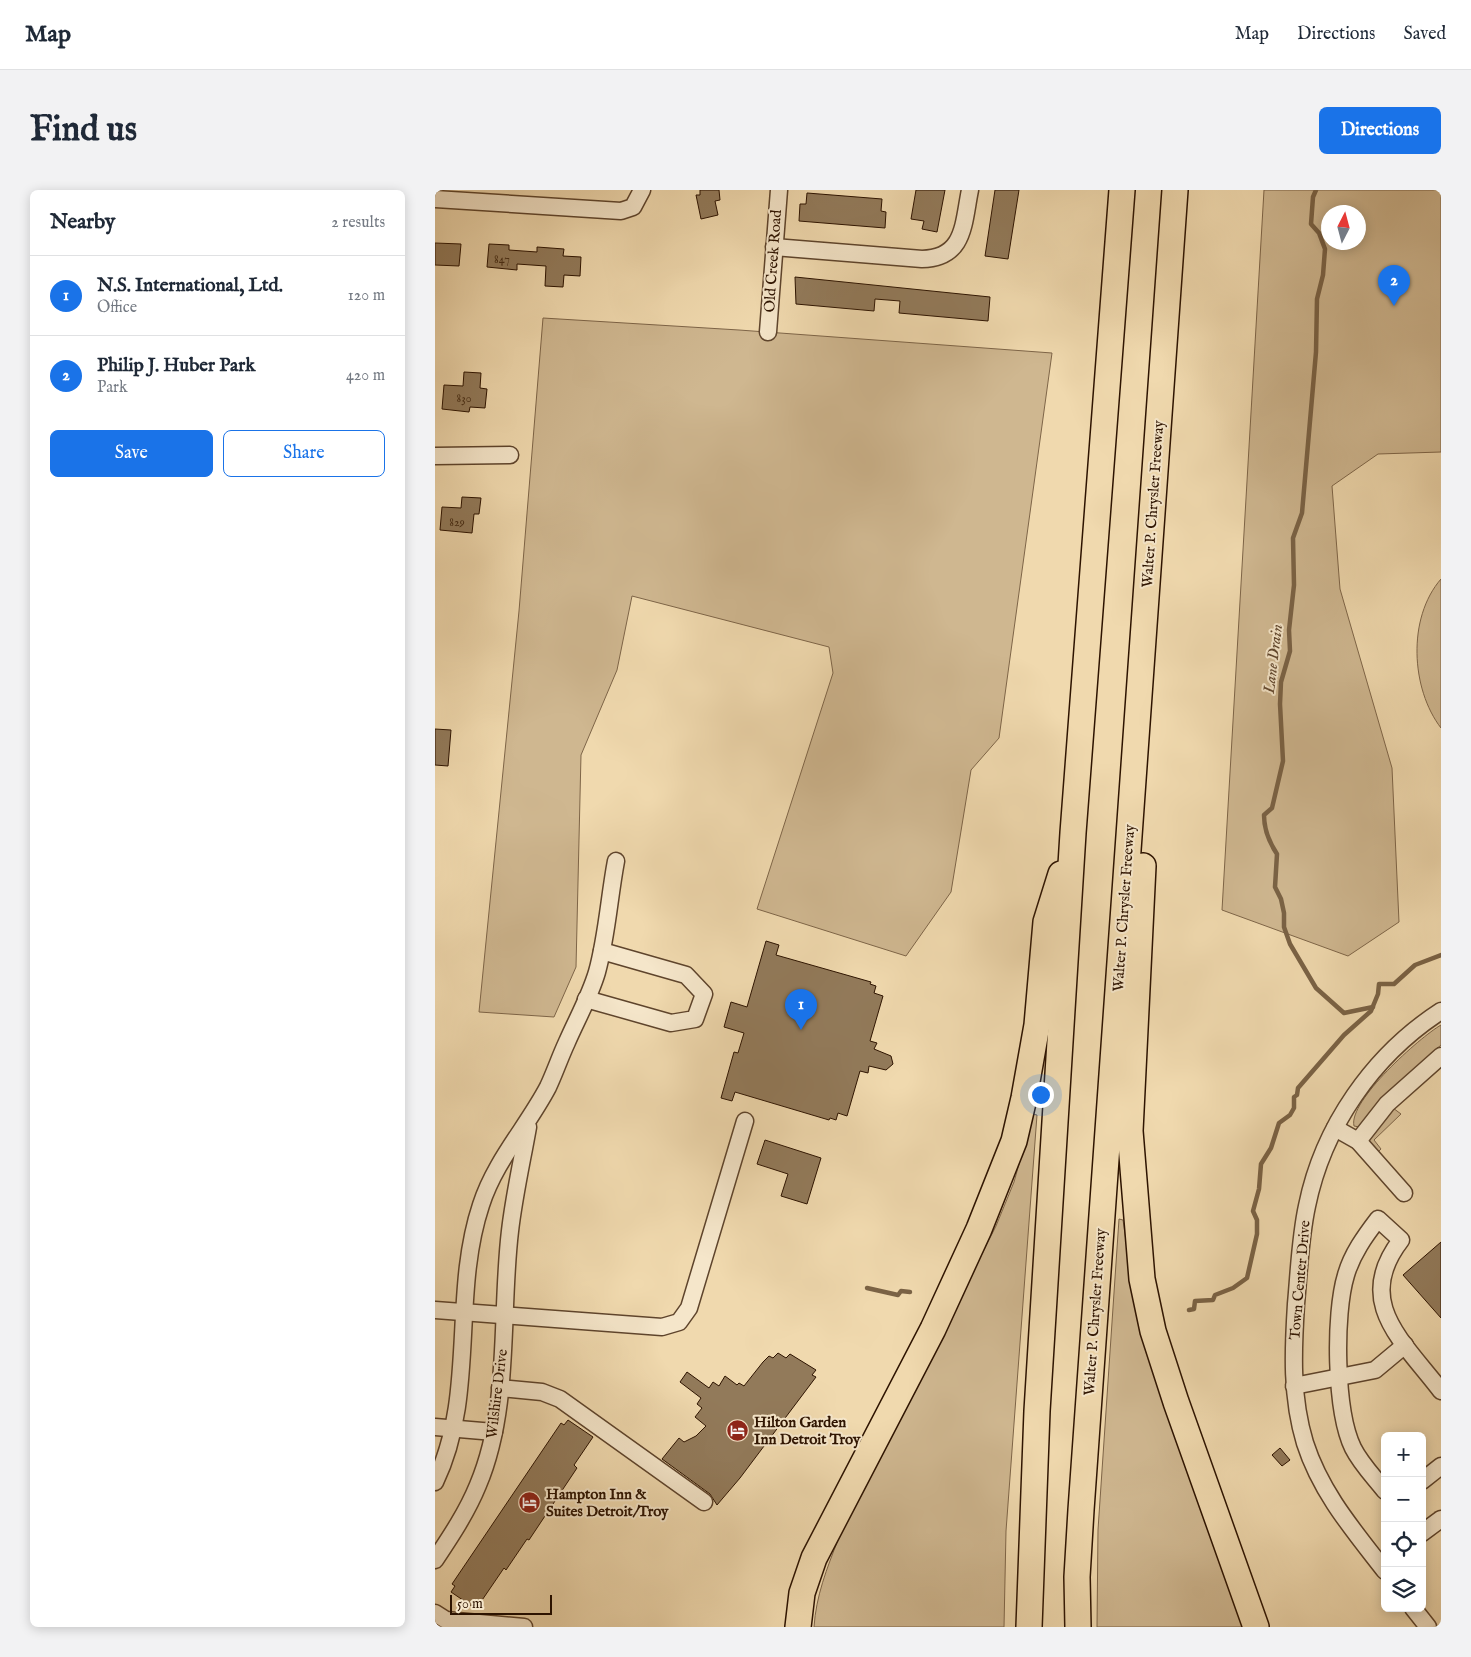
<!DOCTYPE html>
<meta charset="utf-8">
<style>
:root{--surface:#fff;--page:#f2f2f3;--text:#1f2937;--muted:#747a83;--line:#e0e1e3;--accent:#1a73e8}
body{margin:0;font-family:"IM FELL English",serif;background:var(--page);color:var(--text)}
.controls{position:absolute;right:15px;bottom:15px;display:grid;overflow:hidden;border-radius:8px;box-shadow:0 2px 12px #0003}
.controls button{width:45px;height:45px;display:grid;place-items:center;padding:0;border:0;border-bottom:1px solid var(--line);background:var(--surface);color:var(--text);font:25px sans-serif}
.compass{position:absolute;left:886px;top:15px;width:45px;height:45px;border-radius:50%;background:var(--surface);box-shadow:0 2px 12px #0003;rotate:6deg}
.scale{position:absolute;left:15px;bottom:12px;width:102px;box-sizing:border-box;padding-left:5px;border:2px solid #2d1300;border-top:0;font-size:14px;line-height:18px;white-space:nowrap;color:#2d1300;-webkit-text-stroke:4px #f5e6ca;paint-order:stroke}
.you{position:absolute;left:605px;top:904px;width:18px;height:18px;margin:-12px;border:4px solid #fff;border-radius:50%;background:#1a73e8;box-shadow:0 0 0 8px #1a73e833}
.badge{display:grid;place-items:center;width:32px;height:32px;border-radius:50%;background:var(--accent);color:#fff;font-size:16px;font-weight:700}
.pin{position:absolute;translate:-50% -41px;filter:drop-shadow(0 1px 2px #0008)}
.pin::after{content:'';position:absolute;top:26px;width:18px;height:15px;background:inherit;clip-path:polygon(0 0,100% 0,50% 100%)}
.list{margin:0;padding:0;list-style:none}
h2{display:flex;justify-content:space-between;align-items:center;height:65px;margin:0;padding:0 20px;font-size:21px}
h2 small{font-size:16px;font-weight:400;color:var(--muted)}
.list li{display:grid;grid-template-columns:32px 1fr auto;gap:15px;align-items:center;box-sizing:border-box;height:80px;padding:0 20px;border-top:1px solid var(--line)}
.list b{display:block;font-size:19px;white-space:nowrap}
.list p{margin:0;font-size:16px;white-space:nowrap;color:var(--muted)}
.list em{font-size:16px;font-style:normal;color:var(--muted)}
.actions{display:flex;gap:10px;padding:15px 20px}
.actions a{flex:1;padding:11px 0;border:1px solid var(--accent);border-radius:8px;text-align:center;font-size:18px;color:var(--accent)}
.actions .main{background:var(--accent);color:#fff}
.icon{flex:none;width:28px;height:28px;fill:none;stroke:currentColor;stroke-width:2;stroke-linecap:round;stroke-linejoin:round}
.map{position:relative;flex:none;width:1006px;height:1437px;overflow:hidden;border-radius:8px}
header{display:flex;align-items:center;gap:30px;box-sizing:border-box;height:70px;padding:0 25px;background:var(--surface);border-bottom:1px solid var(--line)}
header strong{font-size:24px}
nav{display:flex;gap:28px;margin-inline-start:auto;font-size:18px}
.intro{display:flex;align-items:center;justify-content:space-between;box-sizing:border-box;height:120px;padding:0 30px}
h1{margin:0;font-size:35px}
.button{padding:12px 22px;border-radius:8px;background:var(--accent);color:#fff;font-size:18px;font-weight:700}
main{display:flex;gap:30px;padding:0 30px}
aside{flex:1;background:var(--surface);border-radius:8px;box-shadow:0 2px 12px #0003}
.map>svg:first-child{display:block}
.green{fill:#cfb790;stroke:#7e6548;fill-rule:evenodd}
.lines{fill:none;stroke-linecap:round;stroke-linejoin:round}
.stream{stroke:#7a6245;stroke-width:4.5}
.building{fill:#927a5a;stroke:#2d1300}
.minor-casing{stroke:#5e442c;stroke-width:19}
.highway-casing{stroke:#2d1300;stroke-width:28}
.minor{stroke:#f5e6ca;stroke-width:16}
.highway{stroke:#f0d9ae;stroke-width:25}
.labels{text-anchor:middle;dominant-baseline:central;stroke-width:4;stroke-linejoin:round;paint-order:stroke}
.number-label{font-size:12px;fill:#462d16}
.street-label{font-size:15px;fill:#2d1300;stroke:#f5e6ca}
.poi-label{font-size:15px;font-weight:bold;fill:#2d1300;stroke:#f5e6ca;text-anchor:start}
.water-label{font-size:16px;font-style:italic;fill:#61472e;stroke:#f5e6ca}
</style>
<header>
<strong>Map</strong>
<nav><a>Map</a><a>Directions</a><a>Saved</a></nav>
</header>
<div class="intro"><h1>Find us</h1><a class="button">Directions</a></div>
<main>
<aside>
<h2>Nearby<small>2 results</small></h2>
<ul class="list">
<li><span class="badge">1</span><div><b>N.S. International, Ltd.</b><p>Office</p></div><em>120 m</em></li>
<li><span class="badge">2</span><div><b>Philip J. Huber Park</b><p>Park</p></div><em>420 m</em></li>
</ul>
<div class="actions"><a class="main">Save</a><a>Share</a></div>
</aside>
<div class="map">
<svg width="1006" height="1437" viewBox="0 0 1006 1437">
<rect width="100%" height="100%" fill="#f0d9ae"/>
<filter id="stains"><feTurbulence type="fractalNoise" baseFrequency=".004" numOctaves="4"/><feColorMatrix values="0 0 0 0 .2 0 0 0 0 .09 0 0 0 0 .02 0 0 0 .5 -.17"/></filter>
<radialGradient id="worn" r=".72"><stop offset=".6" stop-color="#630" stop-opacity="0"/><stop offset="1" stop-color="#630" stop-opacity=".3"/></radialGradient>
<g class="green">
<path d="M829,0H1006V262L943,264L897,296L905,399L957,578L964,732L913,766L787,720ZM894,22H924V52H894Z"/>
<path d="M108,128L304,140L617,163L564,548L536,580L516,702L471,766L322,719L398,483L394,457L197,406L182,480L146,565L141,777L119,827L44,822L84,421Z"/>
<path d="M1006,389V538C976,499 972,428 1006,389Z"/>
<path d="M1006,835V855L949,905L924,937L919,936C913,911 985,847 1006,835Z"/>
<path d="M958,918L966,924L939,950L946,959L943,962L933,953V949Z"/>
<path d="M598,924L602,925L571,1341L569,1437H379C381,1406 392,1378 403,1350L561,1036L579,992Z"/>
<path d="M684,1029L688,1030L702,1127L712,1162L808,1437H662L663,1340Z"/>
</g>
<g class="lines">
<g class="stream">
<path d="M881,0L878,7L876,34L884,43L890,59L888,85L882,109L881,162L867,323L858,348L859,395L854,440L855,461L846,492L845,514L848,571L837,618L829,625C829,640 834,652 842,664L840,697L846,709L849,723V737L855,754L881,798L909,823L938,817"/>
<path d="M432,1098L463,1105L466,1101L475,1102"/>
<path d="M754,1120L759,1119L760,1111L778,1110L780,1105L798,1098L812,1088L822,1044V1030L818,1021L824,999L826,974L836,958L844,933L855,925L859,918V907L862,905L863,898L909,845L936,821L943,804L944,794H959L980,775L1006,765"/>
</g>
</g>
<g class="building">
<path d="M265,0H284L285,10L280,11L283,25L266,29L261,5H265Z"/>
<path d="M481,0H510L502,42L487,39L489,31L476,29Z"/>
<path d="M560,0H584L573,69L550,66Z"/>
<path d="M372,3L447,9L446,21L451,22L450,38L364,31L365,14H371Z"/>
<path d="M0,53L26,54L24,76L0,75Z"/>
<path d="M54,54L74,55V60L102,62V57L129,59L128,66L146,67L145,86L129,85L128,97L110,96L111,76L82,74V80L52,77Z"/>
<path d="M360,87L555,107L553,131L464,123L465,111L440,109L439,121L361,114Z"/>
<path d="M29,182L46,183L45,198L52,199L50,218L35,217L34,222L7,219L9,195L28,196Z"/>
<path d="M27,307L46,308L44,324H39L37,343L5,340L7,317L26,318Z"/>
<path d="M0,539L16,540L13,576L0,575Z"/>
<path d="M331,751L344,755L341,765L436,792L435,794L441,796L439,803L448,806L435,851L442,853L439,859L456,866L458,874L451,880L434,876L433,883L425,881L412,926L403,923L401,930L395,928L394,930L300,902L297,911L286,908L299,862L303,863L309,843L289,837L296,812L312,817Z"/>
<path d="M330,950L386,968L372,1014L346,1006L353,984L322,974Z"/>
<path d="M1006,1052V1128L968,1085Z"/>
<path d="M343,1163L351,1168L355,1164L381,1180L377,1185L381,1187L305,1288L282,1315L275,1304L227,1269L244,1248L249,1252L261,1246L271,1236L260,1227L267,1218L262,1214L266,1208L245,1192L252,1182L274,1198L278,1192L284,1196L290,1186L302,1195L304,1193L309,1196L328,1172L334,1166L338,1168Z"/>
<path d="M133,1230L158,1247L139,1275L142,1278L94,1350L92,1349L71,1380L69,1378L41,1419L16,1402L20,1396L17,1394L126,1233L129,1235Z"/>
<path d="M845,1258L855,1270L847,1276L837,1265Z"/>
</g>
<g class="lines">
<defs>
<g id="minor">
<path d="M0,9L186,21L198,17L207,0"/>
<path d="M339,57L487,69C530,68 528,34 535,0"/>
<path d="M333,142L344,0"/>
<path d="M0,266L75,265"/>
<path d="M151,809L236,833L260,829L269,804L251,785L167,761"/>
<path d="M900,938L923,951L969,1003"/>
<path d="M923,951L952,914L1006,866"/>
<path d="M0,1120L227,1137L244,1132L254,1118L310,931"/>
<path d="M859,1196L940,1180L970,1155"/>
<path d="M65,1198L107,1202L125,1209L269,1312"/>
<path d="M0,1237L59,1242"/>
<path d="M987,1291L1006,1276"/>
<path d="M0,1292C42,1205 16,1105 46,1015C60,971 92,937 113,897C120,882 125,867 132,852C142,829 155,806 162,782C172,746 174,708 181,671"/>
<path d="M950,1301C939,1287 926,1274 918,1258C900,1221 899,1124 911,1085C917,1064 930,1046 943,1029L966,1050C918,1112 968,1151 1006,1201"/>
<path d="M987,1343L1006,1329"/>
<path d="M0,1370C16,1346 32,1322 43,1295C76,1217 65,1124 75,1041C79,1006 87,971 93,937"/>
<path d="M950,1381C919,1341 886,1303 870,1253C856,1207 858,1161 861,1114C864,1082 865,1048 872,1016C888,937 938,865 1006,821"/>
<path d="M978,1418L993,1437"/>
<path d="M0,1423L11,1430L89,1437"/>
</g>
<g id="highway">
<path d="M708,676L695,941L707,1089L718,1141L741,1212L821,1437"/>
<path d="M363,1437L367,1403L379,1368L498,1139L544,1039L579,951L589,908L602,835L611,732L626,684"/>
<path d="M594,1437L602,1221L638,643L687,0"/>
<path d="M643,1437L642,1387L646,1320L740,0"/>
</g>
</defs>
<use href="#minor" class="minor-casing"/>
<use href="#highway" class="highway-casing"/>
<use href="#minor" class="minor"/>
<use href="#highway" class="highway"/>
</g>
<defs>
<symbol id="hotel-disc" viewBox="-11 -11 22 22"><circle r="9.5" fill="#8f2418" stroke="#f5e6ca"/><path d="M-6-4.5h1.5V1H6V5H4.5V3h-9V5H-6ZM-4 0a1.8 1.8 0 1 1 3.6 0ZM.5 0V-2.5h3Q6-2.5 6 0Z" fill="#fff"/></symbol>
</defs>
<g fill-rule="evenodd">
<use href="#hotel-disc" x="290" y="1228" width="25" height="25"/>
<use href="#hotel-disc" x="82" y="1300" width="25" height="25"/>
</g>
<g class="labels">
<g class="number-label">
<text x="67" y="69">847</text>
<text x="29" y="208">830</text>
<text x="22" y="332">829</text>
</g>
<g class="street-label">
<text transform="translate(338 71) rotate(-86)">Old Creek Road</text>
<text transform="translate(718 314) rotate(-86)">Walter P. Chrysler Freeway</text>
<text transform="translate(689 718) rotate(-86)">Walter P. Chrysler Freeway</text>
<text transform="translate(865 1090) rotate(-85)">Town Center Drive</text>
<text transform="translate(660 1122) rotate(-86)">Walter P. Chrysler Freeway</text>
<text transform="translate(62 1204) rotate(-83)">Wilshire Drive</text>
</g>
<g class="poi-label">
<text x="319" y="1232">Hilton Garden<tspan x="319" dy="17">Inn Detroit Troy</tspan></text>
<text x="111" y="1304">Hampton Inn &amp;<tspan x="111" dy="17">Suites Detroit/Troy</tspan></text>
</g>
<g class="water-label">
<text transform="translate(839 469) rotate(-83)">Lane Drain</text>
</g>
</g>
<rect width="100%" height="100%" filter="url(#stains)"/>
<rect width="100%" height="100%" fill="url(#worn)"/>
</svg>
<div class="controls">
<button>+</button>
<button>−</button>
<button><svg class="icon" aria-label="locate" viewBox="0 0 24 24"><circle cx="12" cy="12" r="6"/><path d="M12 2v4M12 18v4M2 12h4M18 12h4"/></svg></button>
<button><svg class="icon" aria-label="layers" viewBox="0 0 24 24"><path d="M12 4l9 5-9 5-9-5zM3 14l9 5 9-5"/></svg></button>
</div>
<svg class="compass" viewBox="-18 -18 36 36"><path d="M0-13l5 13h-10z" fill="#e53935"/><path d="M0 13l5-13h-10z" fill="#747a83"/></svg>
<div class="scale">50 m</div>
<div class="you"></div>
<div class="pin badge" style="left:366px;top:840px">1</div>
<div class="pin badge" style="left:959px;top:116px">2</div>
</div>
</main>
